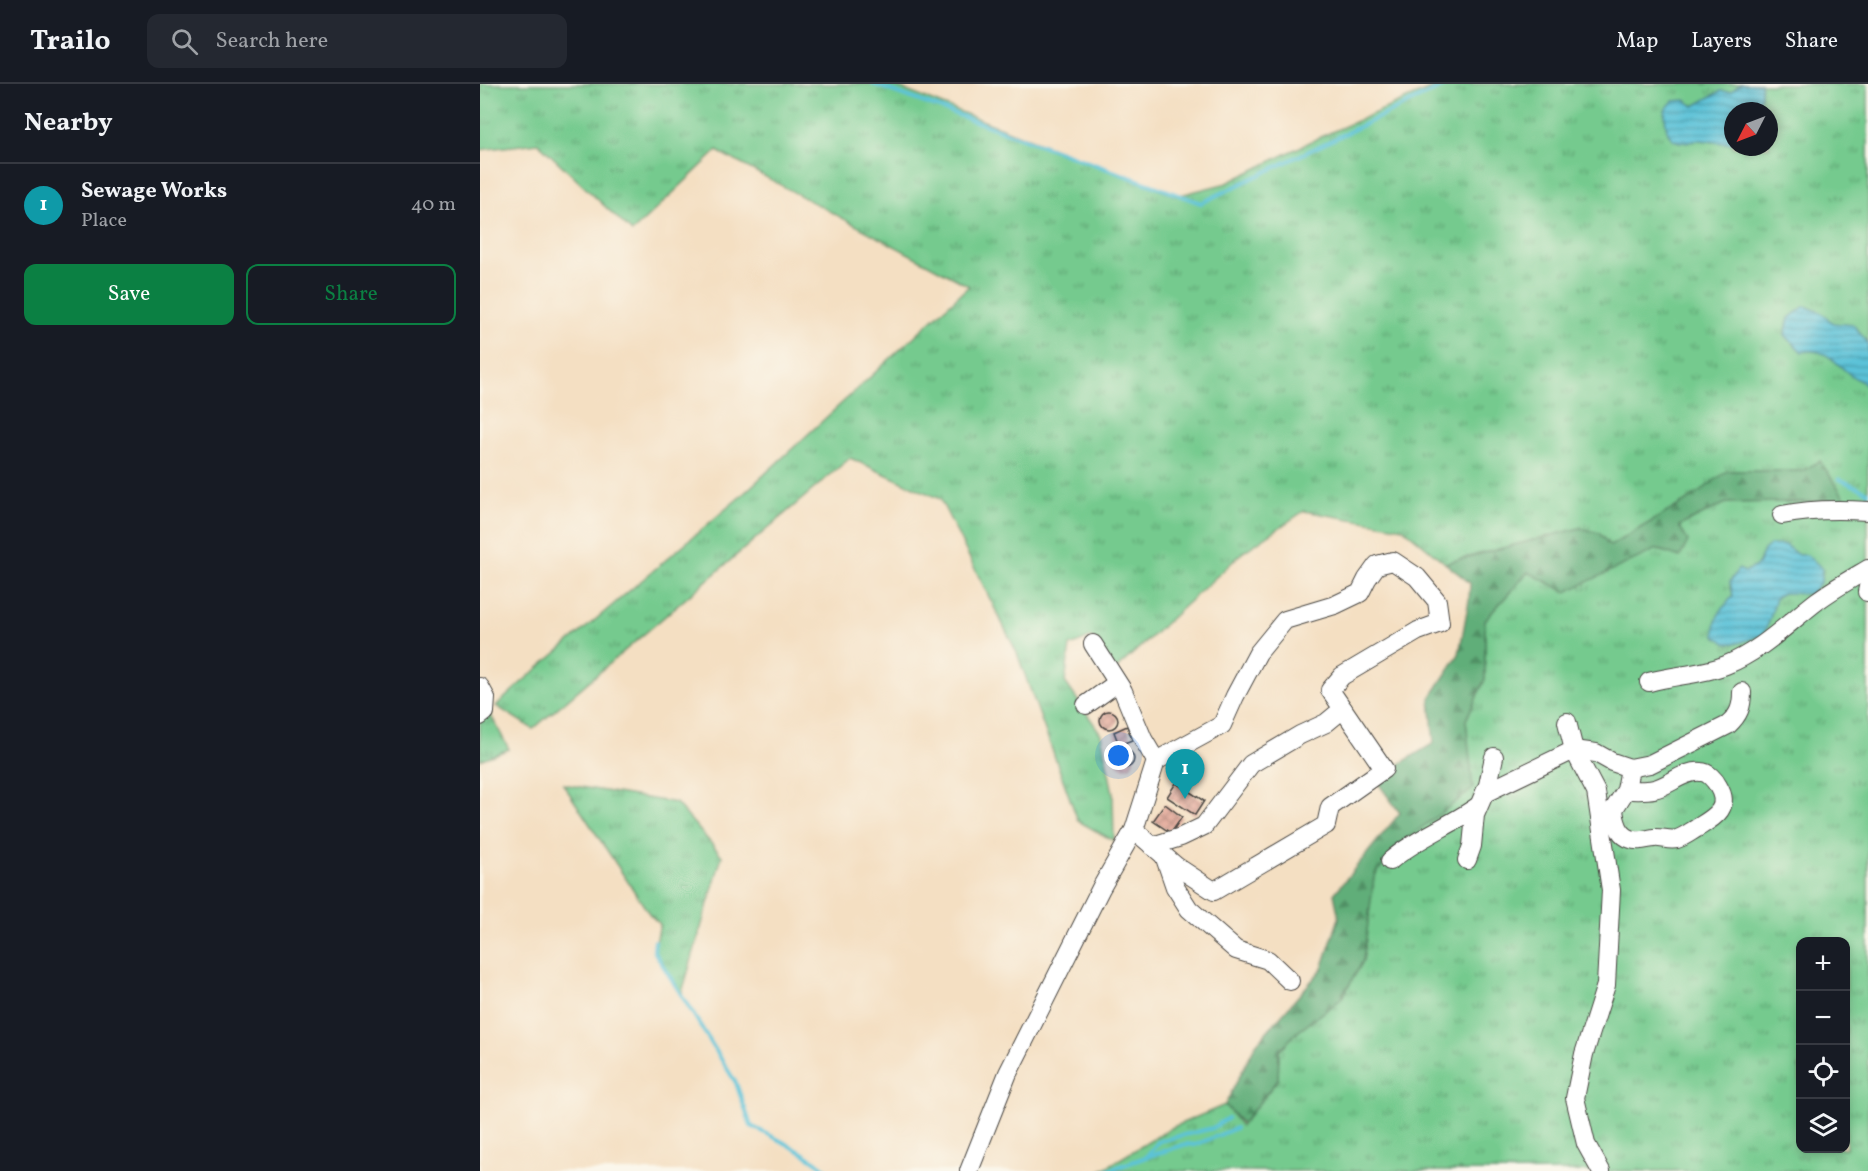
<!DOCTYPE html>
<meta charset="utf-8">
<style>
:root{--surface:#171b24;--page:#242831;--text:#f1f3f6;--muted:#9ea1a6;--line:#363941;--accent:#0b8043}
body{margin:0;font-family:Vollkorn,serif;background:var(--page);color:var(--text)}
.controls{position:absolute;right:18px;bottom:18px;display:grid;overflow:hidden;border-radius:12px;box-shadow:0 3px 9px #0003}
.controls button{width:54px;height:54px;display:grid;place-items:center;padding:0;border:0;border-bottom:2px solid var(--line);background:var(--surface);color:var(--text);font:30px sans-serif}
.compass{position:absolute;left:1244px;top:18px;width:54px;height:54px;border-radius:50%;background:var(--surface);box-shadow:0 3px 9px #0003;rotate:228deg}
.you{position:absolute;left:639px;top:672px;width:21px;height:21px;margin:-15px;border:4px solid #fff;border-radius:50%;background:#1a73e8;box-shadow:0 0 0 9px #1a73e833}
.badge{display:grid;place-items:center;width:39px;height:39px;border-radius:50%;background:var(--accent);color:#fff;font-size:20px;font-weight:700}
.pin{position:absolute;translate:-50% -50px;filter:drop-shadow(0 2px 3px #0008)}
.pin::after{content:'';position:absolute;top:32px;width:21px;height:18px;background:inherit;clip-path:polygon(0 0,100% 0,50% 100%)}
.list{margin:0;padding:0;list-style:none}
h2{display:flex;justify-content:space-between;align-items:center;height:78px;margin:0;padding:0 24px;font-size:26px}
h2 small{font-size:20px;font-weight:400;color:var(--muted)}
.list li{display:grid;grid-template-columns:39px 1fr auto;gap:18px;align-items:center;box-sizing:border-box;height:84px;padding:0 24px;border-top:2px solid var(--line)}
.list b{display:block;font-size:22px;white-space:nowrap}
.list p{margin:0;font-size:20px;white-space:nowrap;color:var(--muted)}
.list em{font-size:20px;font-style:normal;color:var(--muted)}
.actions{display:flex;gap:12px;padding:18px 24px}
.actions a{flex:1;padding:14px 0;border:2px solid var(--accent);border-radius:12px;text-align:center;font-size:21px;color:var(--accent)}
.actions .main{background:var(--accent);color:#fff}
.icon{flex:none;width:33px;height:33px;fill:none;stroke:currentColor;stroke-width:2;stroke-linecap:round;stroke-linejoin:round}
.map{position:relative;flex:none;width:1388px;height:1087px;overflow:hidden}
header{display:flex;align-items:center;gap:36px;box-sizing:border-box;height:84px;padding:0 30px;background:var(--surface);border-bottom:2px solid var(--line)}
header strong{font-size:28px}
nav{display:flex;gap:33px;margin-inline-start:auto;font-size:21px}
.search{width:420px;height:54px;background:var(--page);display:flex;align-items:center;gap:15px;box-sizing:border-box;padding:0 21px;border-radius:12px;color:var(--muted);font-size:22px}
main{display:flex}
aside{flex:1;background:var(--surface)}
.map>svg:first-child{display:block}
.grass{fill:url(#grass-tufts);stroke:#507a5c;stroke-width:1.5;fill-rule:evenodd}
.forest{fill:url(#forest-firs);stroke:#466c52;stroke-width:1.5}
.water{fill:url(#water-rules);stroke:#437682;stroke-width:1.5}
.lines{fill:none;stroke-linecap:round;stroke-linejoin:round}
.stream{stroke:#5bc2d8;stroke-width:4}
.building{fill:url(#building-cross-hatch)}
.minor-casing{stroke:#494642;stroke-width:20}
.minor{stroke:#fff;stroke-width:18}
</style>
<header>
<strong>Trailo</strong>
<div class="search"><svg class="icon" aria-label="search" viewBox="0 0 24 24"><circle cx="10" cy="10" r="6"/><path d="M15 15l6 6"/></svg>Search here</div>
<nav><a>Map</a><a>Layers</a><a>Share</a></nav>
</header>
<main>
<aside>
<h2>Nearby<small></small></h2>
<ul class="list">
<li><span class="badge" style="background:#0f9aa8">1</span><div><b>Sewage Works</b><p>Place</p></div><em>40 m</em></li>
</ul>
<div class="actions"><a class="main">Save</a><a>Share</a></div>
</aside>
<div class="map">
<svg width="1388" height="1087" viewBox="0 0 1388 1087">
<defs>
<pattern id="grass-tufts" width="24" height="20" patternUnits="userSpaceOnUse" patternTransform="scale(1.5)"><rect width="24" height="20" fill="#75ca8e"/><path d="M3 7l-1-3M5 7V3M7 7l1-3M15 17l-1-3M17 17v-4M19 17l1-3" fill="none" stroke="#60a474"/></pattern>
<pattern id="forest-firs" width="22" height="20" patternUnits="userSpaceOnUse" patternTransform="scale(1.5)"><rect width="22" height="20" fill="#60ae79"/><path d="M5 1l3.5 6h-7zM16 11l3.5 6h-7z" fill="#4f8e63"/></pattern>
<pattern id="water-rules" width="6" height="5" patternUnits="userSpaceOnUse" patternTransform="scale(1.5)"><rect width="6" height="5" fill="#5bc2d8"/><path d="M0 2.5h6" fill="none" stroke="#4b9eaf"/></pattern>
<pattern id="building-cross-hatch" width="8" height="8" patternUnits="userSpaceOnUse" patternTransform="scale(1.5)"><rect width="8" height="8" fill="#e3a899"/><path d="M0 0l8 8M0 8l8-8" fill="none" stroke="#b8897d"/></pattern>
</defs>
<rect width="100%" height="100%" fill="#fbf7ec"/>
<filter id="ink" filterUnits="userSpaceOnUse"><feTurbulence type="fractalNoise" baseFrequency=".0167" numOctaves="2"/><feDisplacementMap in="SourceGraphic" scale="12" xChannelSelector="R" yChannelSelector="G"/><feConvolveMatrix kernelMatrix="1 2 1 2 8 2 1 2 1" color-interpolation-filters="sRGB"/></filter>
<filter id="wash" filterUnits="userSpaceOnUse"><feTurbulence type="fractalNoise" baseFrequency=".008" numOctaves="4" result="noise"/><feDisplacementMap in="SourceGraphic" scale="24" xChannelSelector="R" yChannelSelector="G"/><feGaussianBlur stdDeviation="1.35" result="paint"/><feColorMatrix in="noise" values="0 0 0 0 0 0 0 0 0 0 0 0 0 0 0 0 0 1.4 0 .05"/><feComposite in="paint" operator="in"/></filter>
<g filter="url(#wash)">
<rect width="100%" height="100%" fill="#f4dfc2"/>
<g class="grass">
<path d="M0,0H409L696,112L747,99L838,54L961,0H1388V1087H620L693,1043L745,1021L761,1042L798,995L799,967L815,950L861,915L883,877L893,793L916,763L992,705L986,636L1005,595V536L1048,488L1173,465L1200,472L1199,442L1246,419L1366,417L1352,396L1322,387H1247L1213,413L1130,462L1100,444L965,479L923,444L824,427L762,469L635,586L612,553L590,562L585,598L621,650L633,709L634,757L598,737L537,569L460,415L370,374L53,645L16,622L42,598L261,412L489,202L237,67L152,148L58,59L0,66ZM1253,27H1289V63H1253ZM1320,858H1366V1064H1320Z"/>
<path d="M0,611L29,665L0,676Z"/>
<path d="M83,700L196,719L242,772L201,912L174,867L180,840L170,831Z"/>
</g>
<path class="forest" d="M1340,377L1367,417L1246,419L1199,442L1208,457L1200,473L1177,465L1086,508L1048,488L1005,536V595L986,636L993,705L916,763L894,793L883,877L861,915L815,950L799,967L798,995L762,1040L745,1021L776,960L842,885L859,834L854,810L920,729L895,695L954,659L950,614L979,570L989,516L990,499L965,479L1100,444L1119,449L1130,462L1213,413L1247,387H1322Z"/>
<g class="water">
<path d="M1261,0H1281V13L1272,27H1253V59C1241,60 1231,57 1219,56C1213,55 1210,58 1205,58C1186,60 1185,40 1185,26L1193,17L1205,16L1214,22L1241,7L1250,8Z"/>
<path d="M1325,222L1340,228L1353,239L1374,241L1388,259V303C1383,298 1378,296 1372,292C1354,279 1348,263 1322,268L1305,251L1309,234Z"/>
<path d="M1290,461H1305L1318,471H1327L1342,484L1341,498L1330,510L1303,509L1296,514L1289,538L1283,551L1259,559L1247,560L1235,551C1234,532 1241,526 1253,512L1250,498L1258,485L1265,488L1278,481L1284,466Z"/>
</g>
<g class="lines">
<g class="stream">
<path d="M393,0L721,119L968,0"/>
<path d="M1359,395L1388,408"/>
<path d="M175,857L174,867L256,999L271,1042C298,1055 325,1068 348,1087"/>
<path d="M666,1073L706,1060L715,1061L756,1044"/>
<path d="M627,1087L666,1073L679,1057L733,1044L748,1034"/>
</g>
</g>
<g id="blocks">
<g class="building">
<circle cx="629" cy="636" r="9"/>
<path d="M647,642L652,656L639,661L634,648Z"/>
<circle cx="645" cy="675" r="9"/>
<path d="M696,699L724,717L715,731L687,713Z"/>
<path d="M685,720L702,733L691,749L673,737Z"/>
</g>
</g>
</g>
<g filter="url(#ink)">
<use href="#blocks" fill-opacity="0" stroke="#494642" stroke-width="1.5"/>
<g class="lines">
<defs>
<g id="minor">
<path d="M1302,431C1331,425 1359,425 1388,427"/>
<path d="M1387,508L1388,503"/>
<path d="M613,560L643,607L663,655L676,677"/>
<path d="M1169,598C1194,591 1221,591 1246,581C1281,567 1307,540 1337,517C1353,505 1371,495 1388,485"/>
<path d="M0,603L6,614L5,628L0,632"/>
<path d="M606,621L637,599"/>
<path d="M1087,638L1094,666L1116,708L1131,806L1126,901L1104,970L1095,1014L1106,1060L1121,1087"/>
<path d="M1146,706C1155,706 1165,707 1174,705C1189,702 1204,686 1221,688C1228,688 1235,696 1238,702C1252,725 1233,734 1217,744C1210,748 1204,753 1197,755C1189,757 1181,753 1174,754C1166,755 1158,758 1151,755C1138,751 1135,736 1134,725L1146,706L1150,684"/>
<path d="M1005,709L1094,666L1116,669L1132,678L1150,684L1170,680L1248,641C1259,631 1262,623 1262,608"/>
<path d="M672,762L701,753L724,742L771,680L820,651L846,639L863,625"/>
<path d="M685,774L695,803L709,825L756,866L788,876L810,897"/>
<path d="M987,776L992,762L995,731L1008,701L1014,673"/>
<path d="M910,777C937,754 970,742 998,722"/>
<path d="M489,1087L528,989L621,804L654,746L676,677L742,641L755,612L778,569L805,536L855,521L880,509L887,495L897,481L913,477L937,493L957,517L960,539L938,547L862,592L850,606L904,685L850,723L846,741L734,807L696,782L654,746"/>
</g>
</defs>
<use href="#minor" class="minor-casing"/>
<use href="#minor" class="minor"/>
</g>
</g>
</svg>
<div class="controls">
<button>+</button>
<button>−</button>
<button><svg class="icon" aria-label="locate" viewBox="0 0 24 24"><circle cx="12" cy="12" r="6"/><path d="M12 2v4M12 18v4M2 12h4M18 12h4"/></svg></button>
<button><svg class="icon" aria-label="layers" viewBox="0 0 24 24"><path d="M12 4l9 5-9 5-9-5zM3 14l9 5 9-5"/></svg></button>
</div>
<svg class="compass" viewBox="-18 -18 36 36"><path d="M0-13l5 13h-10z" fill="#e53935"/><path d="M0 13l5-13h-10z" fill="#9ea1a6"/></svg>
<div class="you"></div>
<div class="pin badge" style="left:705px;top:715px;background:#0f9aa8">1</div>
</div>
</main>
